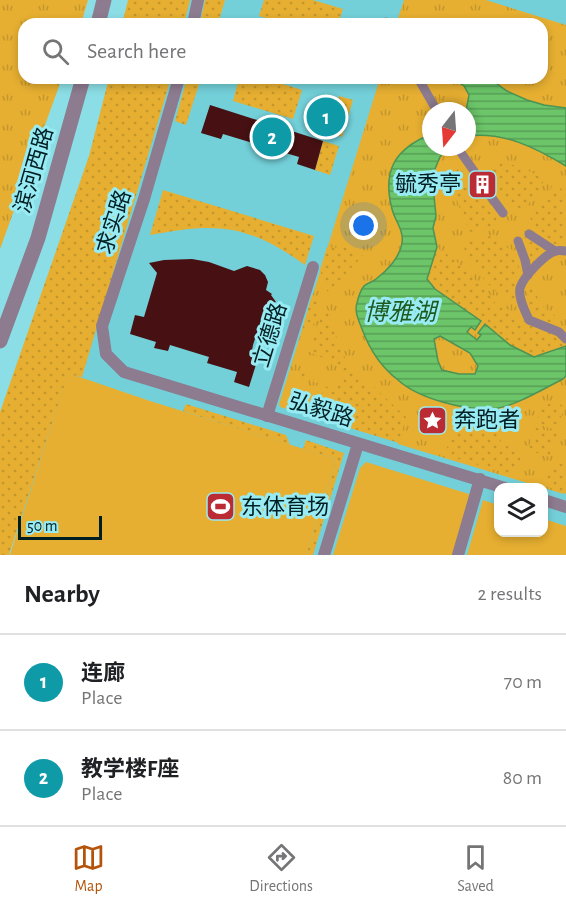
<!DOCTYPE html>
<meta charset="utf-8">
<style>
:root{--surface:#fff;--page:#f2f2f2;--text:#202124;--muted:#757577;--line:#e0e0e0;--accent:#b45309}
body{margin:0;font-family:"Alegreya Sans","Noto Sans SC",sans-serif;background:var(--page);color:var(--text)}
.controls{position:absolute;right:18px;bottom:18px;display:grid;overflow:hidden;border-radius:12px;box-shadow:0 3px 9px #0003}
.controls button{width:54px;height:54px;display:grid;place-items:center;padding:0;border:0;border-bottom:2px solid var(--line);background:var(--surface);color:var(--text);font:30px sans-serif}
.compass{position:absolute;left:422px;top:102px;width:54px;height:54px;border-radius:50%;background:var(--surface);box-shadow:0 3px 9px #0003;rotate:197deg}
.scale{position:absolute;left:18px;bottom:15px;width:84px;box-sizing:border-box;padding-left:6px;border:3px solid #001f23;border-top:0;font-size:16px;line-height:21px;white-space:nowrap;color:#001f23;-webkit-text-stroke:4px #98ebf3;paint-order:stroke}
.you{position:absolute;left:364px;top:226px;width:21px;height:21px;margin:-15px;border:4px solid #fff;border-radius:50%;background:#1a73e8;box-shadow:0 0 0 9px #1a73e833}
.badge{display:grid;place-items:center;width:39px;height:39px;border-radius:50%;background:var(--accent);color:#fff;font-size:20px;font-weight:700}
.pin{position:absolute;translate:-50% -50%;border:3px solid #fff;box-shadow:0 2px 6px #0006}
.list{margin:0;padding:0;list-style:none}
h2{display:flex;justify-content:space-between;align-items:center;height:78px;margin:0;padding:0 24px;font-size:26px}
h2 small{font-size:20px;font-weight:400;color:var(--muted)}
.list li{display:grid;grid-template-columns:39px 1fr auto;gap:18px;align-items:center;box-sizing:border-box;height:96px;padding:0 24px;border-top:2px solid var(--line)}
.list b{display:block;font-size:22px;white-space:nowrap}
.list p{margin:0;font-size:20px;white-space:nowrap;color:var(--muted)}
.list em{font-size:20px;font-style:normal;color:var(--muted)}
.icon{flex:none;width:33px;height:33px;fill:none;stroke:currentColor;stroke-width:2;stroke-linecap:round;stroke-linejoin:round}
.map{position:relative;flex:none;width:566px;height:555px;overflow:hidden}
.search{position:absolute;background:var(--surface);box-shadow:0 3px 9px #0003;left:18px;right:18px;top:18px;height:66px;display:flex;align-items:center;gap:15px;box-sizing:border-box;padding:0 21px;border-radius:18px;color:var(--muted);font-size:22px}
.sheet{height:270px;background:var(--surface)}
nav{display:flex;justify-content:space-around;align-items:center;box-sizing:border-box;height:84px;border-top:2px solid var(--line);background:var(--surface);font-size:16px;color:var(--muted)}
nav a{display:grid;justify-items:center;gap:3px}
nav .on{color:var(--accent)}
.map>svg:first-child{display:block}
.built{fill:#73d0d9;fill-rule:evenodd}
.grass{fill:#e6af31}
.park{fill:url(#park-tufts);fill-rule:evenodd}
.garden{fill:url(#garden-dots)}
.water{fill:url(#water-rules);stroke:#4c9354;stroke-width:1.5;fill-rule:evenodd}
.building{fill:#471113}
.lines{fill:none;stroke-linecap:round;stroke-linejoin:round}
.pedestrian{stroke:#8d7b8f;stroke-width:9}
.minor{stroke:#8d7b8f;stroke-width:12}
.tertiary{stroke:#8d7b8f;stroke-width:15}
.labels{text-anchor:middle;dominant-baseline:central;stroke-width:6;stroke-linejoin:round;paint-order:stroke}
.street-label{font-size:22px;fill:#001f23;stroke:#98ebf3}
.poi-label{font-size:22px;fill:#001f23;stroke:#98ebf3;text-anchor:start}
.water-label{font-size:24px;font-style:italic;fill:#1e5a1e;stroke:#98ebf3}
</style>
<div class="map">
<svg width="566" height="555" viewBox="0 0 566 555">
<defs>
<pattern id="park-tufts" width="24" height="20" patternUnits="userSpaceOnUse" patternTransform="scale(1.5)"><rect width="24" height="20" fill="#e6af31"/><path d="M3 7l-1-3M5 7V3M7 7l1-3M15 17l-1-3M17 17v-4M19 17l1-3" fill="none" stroke="#c4962b"/></pattern>
<pattern id="garden-dots" width="8" height="8" patternUnits="userSpaceOnUse" patternTransform="scale(1.5)"><rect width="8" height="8" fill="#e6af31"/><path d="M2 2h.1M6 6h.1" fill="none" stroke="#c4962b" stroke-width="1.8" stroke-linecap="round"/></pattern>
<pattern id="water-rules" width="6" height="5" patternUnits="userSpaceOnUse" patternTransform="scale(1.5)"><rect width="6" height="5" fill="#6cc569"/><path d="M0 2.5h6" fill="none" stroke="#569f56"/></pattern>
</defs>
<rect width="100%" height="100%" fill="#8bdee5"/>
<path class="built" d="M174,0H566V555H10L154,78H542V24H168ZM431,111H467V147H431ZM498,488H544V532H498Z"/>
<g class="grass">
<path d="M68,373L150,401L336,459L306,555H10Z"/>
<path d="M366,462L469,494L471,501L455,555H333L360,468Z"/>
<path d="M483,500L498,505V532H544V519L566,526V555H467Z"/>
</g>
<g class="park">
<path d="M0,0H88L81,24H24V78H62L0,249Z"/>
<path d="M404,0H486L566,25V493L564,494L398,444V442L280,407L279,404L380,78H542V24H396ZM431,111H467V147H431Z"/>
</g>
<g class="garden">
<path d="M128,0H190L184,24H122Z"/>
<path d="M205,0H225L218,24H200Z"/>
<path d="M264,0H313L343,9L338,24H286L259,16Z"/>
<path d="M109,78H171L82,377L68,374L9,555H0V412L89,156Z"/>
<path d="M187,78H201L186,125L175,121Z"/>
<path d="M239,78H264L302,90L293,119L233,101Z"/>
<path d="M339,96L353,100L342,137L328,132Z"/>
<path d="M323,141L339,146L330,175L315,170Z"/>
<path d="M496,161L521,167L544,179L539,193L523,209L506,204C496,187 489,181 496,161Z"/>
<path d="M470,183L474,193L485,196L497,216L494,227L470,232L463,219L456,197L461,189Z"/>
<path d="M554,184L566,192V246L550,243L535,235L530,216Z"/>
<path d="M163,190L314,236L305,265C248,224 216,222 150,235Z"/>
<path d="M494,234L503,246L516,251L520,261L517,276L516,307L491,287L464,257L465,241L483,239Z"/>
<path d="M527,235L547,252L533,261L522,240Z"/>
<path d="M350,245L363,256L346,273L332,293L327,291L320,270L327,247L340,248Z"/>
<path d="M437,247L456,261L496,301L481,321L435,289L427,279Z"/>
<path d="M533,277H537C532,294 540,307 555,315L553,321L544,324L535,318L527,303L530,299L527,288L532,287Z"/>
<path d="M312,295L319,298C320,312 317,321 308,332L302,330Z"/>
<path d="M499,303L522,319L558,335L566,346L534,357L510,345L485,324Z"/>
<path d="M324,309L328,310L337,341L347,362L406,417L399,443L308,415L312,401L294,395L296,388L308,392L307,395L313,397L315,394L321,395L323,391L317,389L318,383L299,377L301,372L312,375L311,379L320,382L330,389C340,388 343,383 345,374L339,365L307,351L308,347L322,352L323,347L313,343L315,335L312,333L318,325Z"/>
<path d="M551,402L565,406L556,430L536,424L540,410Z"/>
<path d="M186,404L286,435L290,445L183,411Z"/>
<path d="M504,427L500,444L523,451L515,476L445,455L452,430L484,433Z"/>
<path d="M535,427L557,434L549,457L528,450Z"/>
<path d="M306,440L344,453L313,555H306L336,459L303,449Z"/>
<path d="M552,460L566,464V493L544,486Z"/>
</g>
<g class="water">
<path d="M453,78H489L507,91L527,100L544,105L566,108V166C536,148 503,131 467,136L466,111L469,95L464,86Z"/>
<path d="M431,134V147H448L440,157L432,176L436,216L433,228L437,247L427,279L435,289L481,321L475,330L471,327L467,332L477,340L481,335L478,333L485,324L510,345L534,357L566,346V376L563,379C543,389 514,407 492,409C464,410 419,399 398,380C381,367 369,348 362,329C359,321 354,311 357,303C358,298 361,289 364,286C367,283 373,282 376,279C387,271 400,257 402,243C404,230 395,221 392,209C382,170 395,149 431,134ZM440,336L470,353L478,366L475,374H459L442,370L438,361L434,339Z"/>
</g>
<g class="building">
<path d="M210,105L323,141L315,170L297,164L299,157L223,134L221,139L201,133Z"/>
<path d="M192,259L209,262L234,271L247,266L260,270L265,275L268,282L266,290L272,294L271,295L276,302L266,305L253,345L251,356L258,358L249,387L234,382L237,372L207,363L209,357L170,345L168,351L154,348L156,342L130,334L135,315L144,317L157,273L149,263L164,260Z"/>
</g>
<g class="lines">
<g class="pedestrian">
<path d="M386,22L387,24"/>
<path d="M418,78L437,111"/>
<path d="M457,147L476,174"/>
<path d="M489,194L503,213"/>
<path d="M529,234L555,251"/>
<path d="M518,241L525,260L528,275"/>
<path d="M566,251C563,251 560,250 556,251C546,253 523,277 520,288C518,298 525,311 529,320L559,332L566,339"/>
</g>
<g class="minor">
<path d="M193,24L198,0"/>
<path d="M179,78L144,199L102,326L106,354L124,372L505,488"/>
<path d="M267,416L313,267"/>
<path d="M544,500L566,507"/>
<path d="M324,555L358,444"/>
<path d="M458,555L480,479"/>
</g>
<g class="tertiary">
<path d="M98,24L104,0"/>
<path d="M0,341L38,238L83,78"/>
</g>
</g>
<defs>
<symbol id="building-square" viewBox="-11 -11 22 22"><rect x="-9" y="-9" width="18" height="18" rx="4" fill="#bb2b34" stroke="#98ebf3"/><path d="M-4-6H4V6H1V3H-1V6H-4ZM-2.5-4.3h1.7v1.8h-1.7ZM.8-4.3h1.7v1.8H.8ZM-2.5-1h1.7V.8h-1.7ZM.8-1h1.7V.8H.8Z" fill="#fff"/></symbol>
<symbol id="sight-square" viewBox="-11 -11 22 22"><rect x="-9" y="-9" width="18" height="18" rx="4" fill="#bb2b34" stroke="#98ebf3"/><path d="M0-6L1.8-2.2L6-1.7L2.9 1.2L3.7 5.4L0 3.3L-3.7 5.4L-2.9 1.2L-6-1.7L-1.8-2.2Z" fill="#fff"/></symbol>
<symbol id="stadium-square" viewBox="-11 -11 22 22"><rect x="-9" y="-9" width="18" height="18" rx="4" fill="#bb2b34" stroke="#98ebf3"/><path d="M0-5a6.5 5 0 1 0 0 10a6.5 5 0 1 0 0-10ZM-3.5-1.8h7v3.6h-7Z" fill="#fff"/></symbol>
</defs>
<g fill-rule="evenodd">
<use href="#building-square" x="466" y="168" width="33" height="33"/>
<use href="#sight-square" x="416" y="404" width="33" height="33"/>
<use href="#stadium-square" x="204" y="490" width="33" height="33"/>
</g>
<g class="labels">
<g class="street-label">
<text transform="translate(34 170) rotate(-74)">滨河西路</text>
<text transform="translate(114 222) rotate(-72)">求实路</text>
<text transform="translate(270 335) rotate(-73)">立德路</text>
<text transform="translate(321 410) rotate(17)">弘毅路</text>
</g>
<g class="poi-label">
<text x="461" y="184" text-anchor="end">毓秀亭</text>
<text x="454" y="420">奔跑者</text>
<text x="241" y="507">东体育场</text>
</g>
<g class="water-label">
<text x="400" y="313">博雅湖</text>
</g>
</g>
</svg>
<div class="controls">
<button><svg class="icon" aria-label="layers" viewBox="0 0 24 24"><path d="M12 4l9 5-9 5-9-5zM3 14l9 5 9-5"/></svg></button>
</div>
<svg class="compass" viewBox="-18 -18 36 36"><path d="M0-13l5 13h-10z" fill="#e53935"/><path d="M0 13l5-13h-10z" fill="#757577"/></svg>
<div class="scale">50 m</div>
<div class="you"></div>
<div class="pin badge" style="left:326px;top:117px;background:#0f9aa8">1</div>
<div class="pin badge" style="left:272px;top:137px;background:#0f9aa8">2</div>
<div class="search"><svg class="icon" aria-label="search" viewBox="0 0 24 24"><circle cx="10" cy="10" r="6"/><path d="M15 15l6 6"/></svg>Search here</div>
</div>
<section class="sheet">
<h2>Nearby<small>2 results</small></h2>
<ul class="list">
<li><span class="badge" style="background:#0f9aa8">1</span><div><b>连廊</b><p>Place</p></div><em>70 m</em></li>
<li><span class="badge" style="background:#0f9aa8">2</span><div><b>教学楼F座</b><p>Place</p></div><em>80 m</em></li>
</ul>
</section>
<nav>
<a class="on"><svg class="icon" aria-label="map" viewBox="0 0 24 24"><path d="M3 6l6-2 6 2 6-2v14l-6 2-6-2-6 2zM9 4v14M15 6v14"/></svg>Map</a>
<a><svg class="icon" aria-label="directions" viewBox="0 0 24 24"><path d="M12 3l9 9-9 9-9-9zM9 14v-3h6M13 9l2 2-2 2"/></svg>Directions</a>
<a><svg class="icon" aria-label="saved" viewBox="0 0 24 24"><path d="M7 4h10v16l-5-4-5 4z"/></svg>Saved</a>
</nav>
